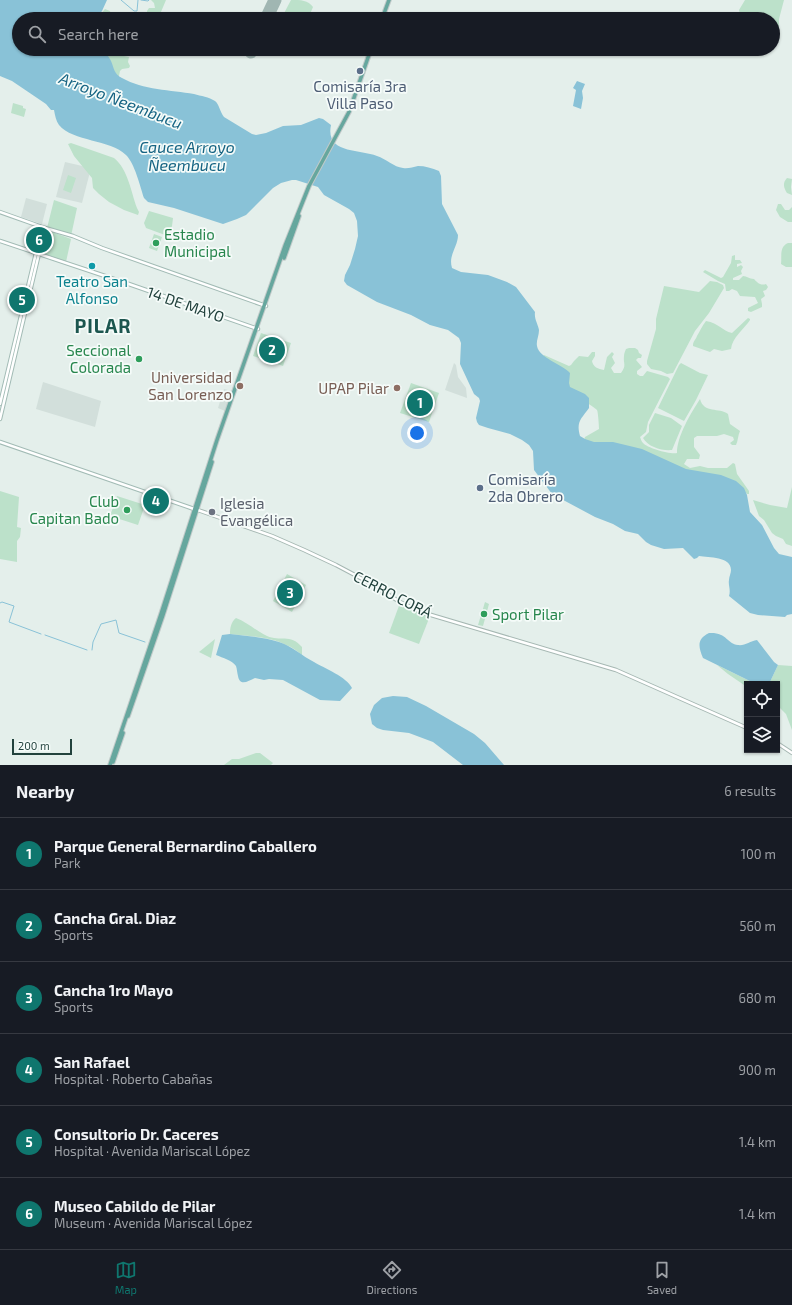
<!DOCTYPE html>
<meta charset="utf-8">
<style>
:root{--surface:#171b24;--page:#20242c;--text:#f1f3f6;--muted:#9ea1a6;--line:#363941;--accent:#0f766e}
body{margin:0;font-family:"Exo 2",sans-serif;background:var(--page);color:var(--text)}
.controls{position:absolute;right:12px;bottom:12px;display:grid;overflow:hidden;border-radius:0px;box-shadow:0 1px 3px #0004}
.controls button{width:36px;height:36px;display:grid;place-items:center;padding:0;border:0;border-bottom:1px solid var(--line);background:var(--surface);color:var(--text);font:20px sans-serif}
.scale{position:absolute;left:12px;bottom:10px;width:60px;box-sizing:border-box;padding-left:4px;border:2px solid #22423d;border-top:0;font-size:11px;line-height:14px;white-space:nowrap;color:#22423d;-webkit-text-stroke:3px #f5fbf9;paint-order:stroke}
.you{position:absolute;left:417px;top:433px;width:14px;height:14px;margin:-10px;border:3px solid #fff;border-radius:50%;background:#1a73e8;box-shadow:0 0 0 6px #1a73e833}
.badge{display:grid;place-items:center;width:26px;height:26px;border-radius:50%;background:var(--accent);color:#fff;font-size:13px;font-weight:700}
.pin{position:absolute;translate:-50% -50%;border:2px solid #fff;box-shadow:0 1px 4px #0006}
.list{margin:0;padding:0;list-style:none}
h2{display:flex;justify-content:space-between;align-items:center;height:52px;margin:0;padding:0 16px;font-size:17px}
h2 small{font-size:13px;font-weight:400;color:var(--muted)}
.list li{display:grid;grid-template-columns:26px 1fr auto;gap:12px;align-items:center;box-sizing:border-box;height:72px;padding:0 16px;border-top:1px solid var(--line)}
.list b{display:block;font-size:15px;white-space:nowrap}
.list p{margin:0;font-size:13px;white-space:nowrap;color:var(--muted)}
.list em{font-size:13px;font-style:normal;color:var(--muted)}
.icon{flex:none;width:22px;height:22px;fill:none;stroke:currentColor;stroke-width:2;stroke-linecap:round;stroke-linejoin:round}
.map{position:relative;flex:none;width:792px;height:765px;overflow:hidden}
.search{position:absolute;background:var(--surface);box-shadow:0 1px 3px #0004;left:12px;right:12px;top:12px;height:44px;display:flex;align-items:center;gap:10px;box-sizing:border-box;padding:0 14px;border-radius:22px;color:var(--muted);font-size:15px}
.sheet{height:484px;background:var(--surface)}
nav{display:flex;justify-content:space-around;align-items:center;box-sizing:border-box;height:56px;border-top:1px solid var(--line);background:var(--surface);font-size:11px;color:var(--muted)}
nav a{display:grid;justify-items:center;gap:2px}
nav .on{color:var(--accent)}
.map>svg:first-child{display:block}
.built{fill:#d2dfdb}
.green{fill:#bce1ca}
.water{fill:#89c2d7}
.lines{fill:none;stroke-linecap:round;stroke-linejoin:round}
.stream{stroke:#89c2d7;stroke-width:1}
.runway{stroke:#a0b6b2;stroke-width:13}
.tertiary-casing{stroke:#a6b8b3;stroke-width:4.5}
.secondary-casing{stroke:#a2bbb5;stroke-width:4.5}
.primary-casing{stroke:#c1cac9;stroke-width:5.5}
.tertiary{stroke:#fff;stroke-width:2.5}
.secondary{stroke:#fff;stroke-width:2.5}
.primary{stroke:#66a79e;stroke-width:3.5}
.service-dot{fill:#5c6f8a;stroke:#f5fbf9;stroke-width:1.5}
.leisure-dot{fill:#2e9e5b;stroke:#f5fbf9;stroke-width:1.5}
.culture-dot{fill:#0f9aa8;stroke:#f5fbf9;stroke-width:1.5}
.education-dot{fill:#8d6e63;stroke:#f5fbf9;stroke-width:1.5}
.worship-dot{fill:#6b7280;stroke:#f5fbf9;stroke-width:1.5}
.labels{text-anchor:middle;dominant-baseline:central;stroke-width:3.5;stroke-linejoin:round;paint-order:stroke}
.service-label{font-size:15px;fill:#4e5e75;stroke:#f5fbf9}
.leisure-label{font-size:15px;fill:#27864d;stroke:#f5fbf9;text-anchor:start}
.culture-label{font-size:15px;fill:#0d838f;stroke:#f5fbf9}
.street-label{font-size:15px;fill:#22423d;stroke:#f5fbf9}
.education-label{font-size:15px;fill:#785e54;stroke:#f5fbf9;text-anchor:end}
.worship-label{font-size:15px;fill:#5b616d;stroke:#f5fbf9;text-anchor:start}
.water-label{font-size:16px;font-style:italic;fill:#166483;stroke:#f5fbf9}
.district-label{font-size:19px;font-weight:bold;letter-spacing:1px;fill:#1c564f;stroke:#f5fbf9}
</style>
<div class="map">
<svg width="792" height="765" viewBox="0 0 792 765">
<rect width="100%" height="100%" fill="#e4efeb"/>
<g class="built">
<path d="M65,162L91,168L82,203L56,197Z"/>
<path d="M26,198L47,204L42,224L21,217Z"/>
<path d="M454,363L456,365L458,377L466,388L467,398L445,390Z"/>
<path d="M43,382L101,401L95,427L36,409Z"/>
<path d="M224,389L232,391L225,411L218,408Z"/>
</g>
<g class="green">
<path d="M151,0H166L158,19H151V17L147,13V11L149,8H155L154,3Z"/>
<path d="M291,0C301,0 308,0 313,7L308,19H281Z"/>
<path d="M745,0H784L779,19V26L773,43V19H749L746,16L740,14L739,10Z"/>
<path d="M105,9L110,11L112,19H94L98,17Z"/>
<path d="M96,49H114V51L116,53H123L124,56L129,57L128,62L130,66L129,68L122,69L120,71L119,76L116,77Z"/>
<path d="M13,103L23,106V108L26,109L24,117L11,113Z"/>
<path d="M71,143L114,158C128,169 131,192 137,208L139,212L138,215L124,210L109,202L99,194L93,188L92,178L74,156L68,144Z"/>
<path d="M68,175L76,178L71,193L63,190Z"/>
<path d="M787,178L792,179L791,187L792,195L787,193C784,188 782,183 787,178Z"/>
<path d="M54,200L77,208L71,236L47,228Z"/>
<path d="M778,204H781L785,210H789L792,207V222H788L780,217L776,210Z"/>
<path d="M149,211L173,218L172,226L169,234L165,235L146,228L144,223Z"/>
<path d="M47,230L71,239L66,262L41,254Z"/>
<path d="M154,234L162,237L157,251L149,248Z"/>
<path d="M788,243H792V267H786L781,264C782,256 779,247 788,243Z"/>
<path d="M735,255V260H740L742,263L737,264V267L741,265L743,267L741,271L742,274L733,278V280H739L743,276C747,276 749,279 754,279C757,282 760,286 766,284L768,287L766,290L763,291L765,296L761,299L762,304V307L751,312L748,311V308L758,303L755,297L740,296L737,291L732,289L729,291H726L725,284L718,281L703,272L705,270L721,278L723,277L731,263L732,256Z"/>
<path d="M710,281L717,282L723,285L724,288L709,313L695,331L673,373L667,374L661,371L651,369L647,364V361L656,329V319L664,286L699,292Z"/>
<path d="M748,318L750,319V320C744,329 732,338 731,349L722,351L714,349L710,352L693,346C693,341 695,341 697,336C700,331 702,326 706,321C719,323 722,331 732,333Z"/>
<path d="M261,333L291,343L283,366L253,356Z"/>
<path d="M629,348H635L638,350L639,353L642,355L641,358H638L636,360L642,367L637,371V374L640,376H643L647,371L668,377L670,379L648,422L646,432L640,437C641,439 641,441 643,443C647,448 671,455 677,453C677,436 691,413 700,399C704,414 719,407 728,414L730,424L740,431C738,435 738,441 736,445H732L730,443L734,440L733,437L724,434L717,436H697L694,438V447L700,455L699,459H687L684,464L690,468L700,466L708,468H727L733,463L735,464L737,474L749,491V494H747L743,489L584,440L585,437L599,429C599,426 598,411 597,410C595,408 583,400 579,397C566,384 554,371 542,358L544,355L569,366L571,365L574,361L579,356L588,357L592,352H595V356L592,361C593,367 598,369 604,370L607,357L612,352L614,354L612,357L615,363L611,368L614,373H621C627,365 623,364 624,356C624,354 625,351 626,349Z"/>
<path d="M681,363L700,373L708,375L696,400L684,421L658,408L679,365Z"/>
<path d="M411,383L439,393L429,422L400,413Z"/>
<path d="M655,413L671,418L682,426L672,450C662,451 648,447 643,438L649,432V425Z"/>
<path d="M792,487V546L786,544L783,539L776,536L772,533L764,520L759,516L753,500L770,505L787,508Z"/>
<path d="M0,491L19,497L17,527L21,528L20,537L17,541V562L0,559Z"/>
<path d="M117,496L145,505L138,525L110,516Z"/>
<path d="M287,574L306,585L292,612L273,601Z"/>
<path d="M485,602L489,604L483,626L478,625Z"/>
<path d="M400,603L430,616L419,644L389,633Z"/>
<path d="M236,618C247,622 256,631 267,636C280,642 290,633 302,647V655C297,651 292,647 286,645C271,637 247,636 230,634C230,628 231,622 236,618Z"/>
<path d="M215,639L211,658L199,652Z"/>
<path d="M717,665L756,684H747V687L728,674Z"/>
<path d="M778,665L792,666V730L786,714L777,705V684H769Z"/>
<path d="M256,753H260L273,763L271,765H224L232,759H239Z"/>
</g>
<g class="water">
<path d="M0,0H107L102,11L95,19H19V49H101C104,52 109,56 111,61C114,68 114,74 122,78C143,90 171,90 194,94C201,96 209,97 215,101C219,104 220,112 224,117L252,134L256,135L266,133L283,126L301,125L319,118L323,119L331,125C325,154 359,149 377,156C386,159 394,167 403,168C408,169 413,167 418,166C425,166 432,168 439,171L441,176L442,204L458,235C458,247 448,255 452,268L461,272L488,275L507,282L516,287L535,312C534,319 538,324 539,330C539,336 536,341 537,346C539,358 562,364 570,373L569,383L570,387L585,394L589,398V408C581,419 576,422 580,436L585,439L594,442H613L642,449L686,469L721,475L736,481L744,488L747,495L750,512L762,525L774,548L779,554L792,557V614L787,615L785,617L758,615L750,613L729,596C731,590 728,585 729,580C729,577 731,573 731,570C731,556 709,558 699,556L697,558L694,559L683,548L664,549L651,545L646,542L638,534L625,531L613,524L595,517L552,494L534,470L533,451L529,445L522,440L510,434L488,428L479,425L477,422L476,418L480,401L479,398L474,394L460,364L461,343L459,338L448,330L430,325L411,315L377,302L347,285L344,281L345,275L350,265L355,249L358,236L357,221L354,213L349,209L324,195L318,187L296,180H292L281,183L273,188L246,215L237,219L223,224L174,208L148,202L144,198C140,186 135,164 126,155C110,139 73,142 59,125C56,121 55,115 54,110H51L46,104L12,81L0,76Z"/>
<path d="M577,81L585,84L582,91L583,98L581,109L573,106L576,90L573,88Z"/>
<path d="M709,633C727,632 727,644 738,645C745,646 750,641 757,640L774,662L778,665L769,684H756L703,658C698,646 697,639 709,633Z"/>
<path d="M230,634C247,636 263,637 279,642C292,646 302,656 314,662C324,668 347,677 352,688L340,701L320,700L283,680L269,679L264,680L255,678C248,681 240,687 238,676C237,672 237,669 236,666C232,660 223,658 216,655L222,635Z"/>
<path d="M393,696L407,697L426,706L474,734L485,743L504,765H463L433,742L409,733L383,730L377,728L372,724L370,714L374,705L382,698Z"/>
</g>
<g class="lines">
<g class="stream">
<path d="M121,0L134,11H137L138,0"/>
<path d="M141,0L148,1L149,0"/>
<path d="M0,603L2,602L14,606L9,622L41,634"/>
<path d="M45,635L87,650"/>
<path d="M92,650L93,642L101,624L116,620L119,633L145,642"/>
</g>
<g class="runway">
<path d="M266,19L275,0"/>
<path d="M251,52L252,49"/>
</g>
<defs>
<g id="tertiary">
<path d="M195,509L272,536L304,550L336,565L370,583L400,602L421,612L616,670L747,728"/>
<path d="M777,743L792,753"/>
</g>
<g id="secondary">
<path d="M0,212L45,228L73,236L102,248L266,306"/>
<path d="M0,241L126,283L258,329"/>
<path d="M0,404L36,253"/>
<path d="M0,419L45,228"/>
<path d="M0,442L194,509"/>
</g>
<g id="primary">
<path d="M382,19L389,0"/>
<path d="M284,258L299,216"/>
<path d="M128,716L163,615L212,462"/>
<path d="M113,762L123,733"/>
<path d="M110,765L161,614L217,440L285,246L309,186L349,112L371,49"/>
</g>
</defs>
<use href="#tertiary" class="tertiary-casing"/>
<use href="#secondary" class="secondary-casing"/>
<use href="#primary" class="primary-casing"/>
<use href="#tertiary" class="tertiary"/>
<use href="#secondary" class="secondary"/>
<use href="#primary" class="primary"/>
</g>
<g class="service-dot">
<circle cx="360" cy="71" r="4"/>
<circle cx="480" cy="488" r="4"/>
</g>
<g class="leisure-dot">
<circle cx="156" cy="243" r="4"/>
<circle cx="139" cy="359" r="4"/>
<circle cx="127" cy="510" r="4"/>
<circle cx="484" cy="614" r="4"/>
</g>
<circle class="culture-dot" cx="92" cy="266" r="4"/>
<g class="education-dot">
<circle cx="240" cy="386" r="4"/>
<circle cx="397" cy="388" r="4"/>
</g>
<circle class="worship-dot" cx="212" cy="512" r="4"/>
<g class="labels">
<g class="service-label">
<text x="360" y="86">Comisaría 3ra<tspan x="360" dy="17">Villa Paso</tspan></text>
<text x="488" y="479" text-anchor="start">Comisaría<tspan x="488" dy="17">2da Obrero</tspan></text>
</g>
<g class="leisure-label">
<text x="164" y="234">Estadio<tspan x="164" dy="17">Municipal</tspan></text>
<text x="131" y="350" text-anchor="end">Seccional<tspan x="131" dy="17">Colorada</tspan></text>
<text x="119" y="501" text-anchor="end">Club<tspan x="119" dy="17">Capitan Bado</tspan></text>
<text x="492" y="614">Sport Pilar</text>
</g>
<g class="culture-label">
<text x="92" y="281">Teatro San<tspan x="92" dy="17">Alfonso</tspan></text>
</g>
<g class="street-label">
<text transform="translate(186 304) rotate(19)">14 DE MAYO</text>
<text transform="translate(393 594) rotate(27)">CERRO CORÁ</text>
</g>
<g class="education-label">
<text x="232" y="377">Universidad<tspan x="232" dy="17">San Lorenzo</tspan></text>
<text x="389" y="388">UPAP Pilar</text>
</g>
<g class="worship-label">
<text x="220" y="503">Iglesia<tspan x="220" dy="17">Evangélica</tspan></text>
</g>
<g class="water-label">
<text transform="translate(121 100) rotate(21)">Arroyo Ñeembucu</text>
<text x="187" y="146">Cauce Arroyo<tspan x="187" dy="18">Ñeembucu</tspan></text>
</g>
<g class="district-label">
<text x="103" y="325">PILAR</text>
</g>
</g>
</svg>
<div class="controls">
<button><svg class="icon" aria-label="locate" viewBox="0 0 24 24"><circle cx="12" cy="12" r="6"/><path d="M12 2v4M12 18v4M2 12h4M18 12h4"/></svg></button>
<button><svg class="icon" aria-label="layers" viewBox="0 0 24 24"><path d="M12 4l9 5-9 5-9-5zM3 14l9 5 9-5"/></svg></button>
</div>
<div class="scale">200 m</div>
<div class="you"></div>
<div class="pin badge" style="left:420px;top:403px">1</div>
<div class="pin badge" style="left:272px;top:350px">2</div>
<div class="pin badge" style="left:290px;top:593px">3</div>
<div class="pin badge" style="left:156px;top:501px">4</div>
<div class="pin badge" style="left:22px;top:300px">5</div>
<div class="pin badge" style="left:39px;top:240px">6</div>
<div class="search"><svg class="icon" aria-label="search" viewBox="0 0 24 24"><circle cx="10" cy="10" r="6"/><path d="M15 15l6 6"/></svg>Search here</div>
</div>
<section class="sheet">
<h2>Nearby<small>6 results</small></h2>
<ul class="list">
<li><span class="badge">1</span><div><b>Parque General Bernardino Caballero</b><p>Park</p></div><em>100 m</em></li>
<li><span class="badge">2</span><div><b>Cancha Gral. Diaz</b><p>Sports</p></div><em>560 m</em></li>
<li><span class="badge">3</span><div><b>Cancha 1ro Mayo</b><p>Sports</p></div><em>680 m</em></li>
<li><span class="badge">4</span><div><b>San Rafael</b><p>Hospital · Roberto Cabañas</p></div><em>900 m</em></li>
<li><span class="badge">5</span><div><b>Consultorio Dr. Caceres</b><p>Hospital · Avenida Mariscal López</p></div><em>1.4 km</em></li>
<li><span class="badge">6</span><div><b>Museo Cabildo de Pilar</b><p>Museum · Avenida Mariscal López</p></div><em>1.4 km</em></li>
</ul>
</section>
<nav>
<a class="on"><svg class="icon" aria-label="map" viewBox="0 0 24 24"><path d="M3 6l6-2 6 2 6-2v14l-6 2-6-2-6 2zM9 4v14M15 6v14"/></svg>Map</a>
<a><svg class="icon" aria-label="directions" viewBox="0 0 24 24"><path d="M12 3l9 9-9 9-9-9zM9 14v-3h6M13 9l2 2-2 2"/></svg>Directions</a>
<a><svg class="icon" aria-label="saved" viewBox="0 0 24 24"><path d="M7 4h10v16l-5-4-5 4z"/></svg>Saved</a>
</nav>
